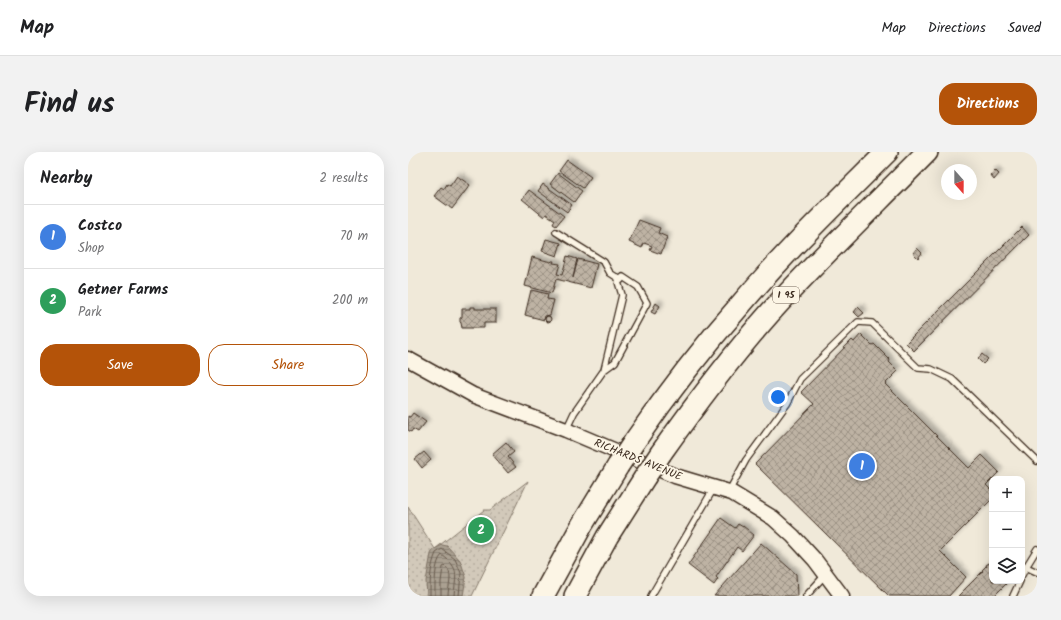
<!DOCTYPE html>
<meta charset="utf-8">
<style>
:root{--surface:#fff;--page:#f2f2f2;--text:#202124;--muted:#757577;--line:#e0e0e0;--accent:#b45309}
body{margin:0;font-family:Kalam,sans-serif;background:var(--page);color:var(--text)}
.controls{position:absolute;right:12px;bottom:12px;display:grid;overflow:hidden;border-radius:8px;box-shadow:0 4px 16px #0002}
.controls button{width:36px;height:36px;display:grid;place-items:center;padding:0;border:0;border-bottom:1px solid var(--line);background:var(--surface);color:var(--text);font:20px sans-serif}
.compass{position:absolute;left:533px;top:12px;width:36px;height:36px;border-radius:50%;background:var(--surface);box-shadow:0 4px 16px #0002;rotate:159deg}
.you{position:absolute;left:370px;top:245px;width:14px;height:14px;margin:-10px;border:3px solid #fff;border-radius:50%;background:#1a73e8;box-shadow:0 0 0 6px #1a73e833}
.badge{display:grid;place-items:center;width:26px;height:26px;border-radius:50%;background:var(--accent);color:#fff;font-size:13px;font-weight:700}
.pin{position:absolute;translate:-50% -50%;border:2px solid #fff;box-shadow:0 1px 4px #0006}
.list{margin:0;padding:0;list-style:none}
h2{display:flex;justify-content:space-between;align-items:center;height:52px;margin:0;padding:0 16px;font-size:17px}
h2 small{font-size:13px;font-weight:400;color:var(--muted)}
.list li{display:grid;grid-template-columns:26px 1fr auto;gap:12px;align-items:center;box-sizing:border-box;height:64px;padding:0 16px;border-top:1px solid var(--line)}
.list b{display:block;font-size:15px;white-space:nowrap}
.list p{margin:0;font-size:13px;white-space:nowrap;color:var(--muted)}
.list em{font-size:13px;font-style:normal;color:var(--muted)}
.actions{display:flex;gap:8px;padding:12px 16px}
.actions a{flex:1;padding:9px 0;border:1px solid var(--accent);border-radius:16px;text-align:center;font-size:14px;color:var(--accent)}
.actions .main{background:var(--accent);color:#fff}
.icon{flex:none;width:22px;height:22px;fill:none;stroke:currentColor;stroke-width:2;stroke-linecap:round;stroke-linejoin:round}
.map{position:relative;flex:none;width:629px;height:444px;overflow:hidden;border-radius:16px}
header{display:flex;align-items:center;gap:24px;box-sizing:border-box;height:56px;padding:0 20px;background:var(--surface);border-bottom:1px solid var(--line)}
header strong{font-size:19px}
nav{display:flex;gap:22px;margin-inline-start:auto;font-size:14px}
.intro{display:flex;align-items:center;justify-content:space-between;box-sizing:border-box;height:96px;padding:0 24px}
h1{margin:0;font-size:28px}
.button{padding:10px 18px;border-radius:16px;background:var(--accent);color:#fff;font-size:14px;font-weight:700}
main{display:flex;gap:24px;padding:0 24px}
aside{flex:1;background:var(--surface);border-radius:16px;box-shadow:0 4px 16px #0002}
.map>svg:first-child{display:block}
.park{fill:url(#park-dots);stroke:#867a6c}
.water{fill:url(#water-rules);stroke:#7e7163}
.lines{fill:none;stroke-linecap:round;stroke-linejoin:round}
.shore{stroke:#67594c;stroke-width:1}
.building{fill:url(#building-cross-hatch);stroke:#3b2a1e;filter:url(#shadow)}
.service-casing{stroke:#3b2a1e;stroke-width:8}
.tertiary-casing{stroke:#3b2a1e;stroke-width:17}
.motorway-casing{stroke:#3b2a1e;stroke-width:24}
.service{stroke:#fcf5e5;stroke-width:5.5}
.tertiary{stroke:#fcf5e5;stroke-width:14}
.motorway{stroke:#fcf5e5;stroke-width:21}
.motorway-bridge-casing{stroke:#3b2a1e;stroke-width:24;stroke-linecap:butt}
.motorway-bridge{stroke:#fcf5e5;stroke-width:21}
.labels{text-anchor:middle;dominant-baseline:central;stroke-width:3.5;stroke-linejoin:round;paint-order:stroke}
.shield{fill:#fcf5e5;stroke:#75675a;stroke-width:1}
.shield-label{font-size:10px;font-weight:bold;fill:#3b2a1e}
.street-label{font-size:11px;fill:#3b2a1e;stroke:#fcf5e5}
</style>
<header>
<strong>Map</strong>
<nav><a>Map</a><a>Directions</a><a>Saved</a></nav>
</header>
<div class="intro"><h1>Find us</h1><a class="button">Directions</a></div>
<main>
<aside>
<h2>Nearby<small>2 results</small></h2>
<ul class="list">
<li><span class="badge" style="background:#3f7fe0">1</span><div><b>Costco</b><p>Shop</p></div><em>70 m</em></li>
<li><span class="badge" style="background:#2e9e5b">2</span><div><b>Getner Farms</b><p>Park</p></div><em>200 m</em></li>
</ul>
<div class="actions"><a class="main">Save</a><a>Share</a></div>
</aside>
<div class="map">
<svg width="629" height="444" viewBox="0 0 629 444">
<defs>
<pattern id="park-dots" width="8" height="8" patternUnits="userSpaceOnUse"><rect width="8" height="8" fill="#d2c9ba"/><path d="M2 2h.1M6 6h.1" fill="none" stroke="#b5ad9f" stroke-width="1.8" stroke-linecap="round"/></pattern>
<pattern id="water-rules" width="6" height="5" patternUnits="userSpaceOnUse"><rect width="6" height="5" fill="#aaa091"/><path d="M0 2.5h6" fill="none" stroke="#8c8376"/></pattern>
<pattern id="building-cross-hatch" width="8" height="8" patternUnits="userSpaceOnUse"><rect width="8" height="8" fill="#beb3a4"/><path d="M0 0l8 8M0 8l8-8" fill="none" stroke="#9c9285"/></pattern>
<filter id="shadow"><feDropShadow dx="3.5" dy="-3.5" stdDeviation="2" flood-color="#0004"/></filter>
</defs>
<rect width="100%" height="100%" fill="#f0e9d9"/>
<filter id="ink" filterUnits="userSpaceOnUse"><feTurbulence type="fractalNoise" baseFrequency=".025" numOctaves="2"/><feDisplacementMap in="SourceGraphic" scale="8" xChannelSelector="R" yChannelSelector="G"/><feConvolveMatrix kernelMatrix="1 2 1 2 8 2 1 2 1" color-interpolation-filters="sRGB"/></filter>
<g filter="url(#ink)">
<path class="park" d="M120,329L64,444H0V355L27,397L76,358H82Z"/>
<path class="water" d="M34,393L39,394L52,408L58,425L55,444H19L18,429L23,402L25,398Z"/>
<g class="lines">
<g class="shore">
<path d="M22,444C22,429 22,415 28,401L34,397L47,407L53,421L51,444"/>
<path d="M27,444C27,434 26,410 34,403C53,417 47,424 46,444"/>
<path d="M33,444V430L35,415L37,414C46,422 40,433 40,444"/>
</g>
</g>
<g class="building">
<path d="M159,8L183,25L175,36L151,19Z"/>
<path d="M587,18L591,22L586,28L582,23Z"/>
<path d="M150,21L174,39L166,50L142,32Z"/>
<path d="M49,24L62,33L44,57L26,44L33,35L36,37L39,32L42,34Z"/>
<path d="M135,32L164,53L159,60L130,39Z"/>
<path d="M121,38L156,64L148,74L145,72L147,68L138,62L136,65L114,47Z"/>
<path d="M231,68L252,76L250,81L259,85L253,102L242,98L244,94L236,91L234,96L221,90Z"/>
<path d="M614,75L621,83L506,199L498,191Z"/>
<path d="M138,87L153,91L149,104L134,99Z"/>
<path d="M509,96L514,101L510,106L505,101Z"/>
<path d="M159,104L169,107L165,126L170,107L189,112L183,136L148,127L144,141L117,134L124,105L143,110L144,109H146L145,111L152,112L149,122L154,123Z"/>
<path d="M123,138L140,142L139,147L146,148L142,163L137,164L136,168L117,163Z"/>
<path d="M248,151L252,154L247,162L243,160Z"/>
<path d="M62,155H67V157H88V171H76V176H54L53,171L52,170V166L54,165V157H62Z"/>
<path d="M450,155L456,161L451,165L446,160Z"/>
<circle cx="140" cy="167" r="3"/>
<path d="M453,182L464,193L466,192L482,208L481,210L490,219L477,232L561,316L574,303L591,320L578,333L584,339V347L532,399L558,425L541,444H481L347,312L406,252L393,240L444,188L446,190Z"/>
<path d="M574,202L580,207L575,212L570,207Z"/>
<path d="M5,261L18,270L10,280L5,277L3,280L0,278V264L2,265Z"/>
<path d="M98,290L106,300L100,305L108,315L100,321L84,302Z"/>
<path d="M16,300L23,308L14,316L7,307Z"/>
<path d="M313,366L327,376L330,372L335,375V374L346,383L334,399L329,395L308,425L310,427L306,433L280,413Z"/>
<path d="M353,391L388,422L389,444H306Z"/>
<path d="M584,410V429H597L596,430L598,432L586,444H550L575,419L574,418L578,414L579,415L578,413L581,411L582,412Z"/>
</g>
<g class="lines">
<defs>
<g id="service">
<path d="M148,80L196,110L202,121L213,128"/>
<path d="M158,278L166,261L196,218L207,210L239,151L230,135L215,125L210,130L214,143L196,218"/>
<path d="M321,339L338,308L379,252L392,227L450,170L464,171L510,216L523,217L544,227L629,309"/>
<path d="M618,415L629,420"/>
<path d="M614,423L618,415L629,397"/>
<path d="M243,444L306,336"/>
<path d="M398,444L418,422"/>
<path d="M605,444L612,429"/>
</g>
<path id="tertiary" d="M0,207L65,243L158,278L267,324L324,341L365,366L385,384L407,408L434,444"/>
<g id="motorway">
<path d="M226,290C259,242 295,195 334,151C379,98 430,49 479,0"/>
<path d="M253,301C287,253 322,206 361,162C411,106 466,54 519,0"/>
<path d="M135,444L174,373L210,314"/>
<path d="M167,444L199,385L237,325"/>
</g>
</defs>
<use href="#service" class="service-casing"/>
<use href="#tertiary" class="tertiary-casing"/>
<use href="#motorway" class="motorway-casing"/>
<use href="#service" class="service"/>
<use href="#tertiary" class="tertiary"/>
<use href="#motorway" class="motorway"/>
<defs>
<g id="motorway-bridge">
<path d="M210,314L226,290"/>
<path d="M237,325L253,301"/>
</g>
</defs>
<use href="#motorway-bridge" class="motorway-bridge-casing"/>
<use href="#motorway-bridge" class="motorway-bridge"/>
</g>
</g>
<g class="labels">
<rect class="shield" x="365" y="135" width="26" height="16" rx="3"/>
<g class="shield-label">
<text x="378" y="143">I 95</text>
</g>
<g class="street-label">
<text transform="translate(230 308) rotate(22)">RICHARDS AVENUE</text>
</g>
</g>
</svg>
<div class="controls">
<button>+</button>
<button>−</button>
<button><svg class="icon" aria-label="layers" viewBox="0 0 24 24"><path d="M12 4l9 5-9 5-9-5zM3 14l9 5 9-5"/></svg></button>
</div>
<svg class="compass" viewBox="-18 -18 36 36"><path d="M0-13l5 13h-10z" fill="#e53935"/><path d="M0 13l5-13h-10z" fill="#757577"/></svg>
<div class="you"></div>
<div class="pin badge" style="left:454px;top:314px;background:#3f7fe0">1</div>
<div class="pin badge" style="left:73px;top:378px;background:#2e9e5b">2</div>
</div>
</main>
